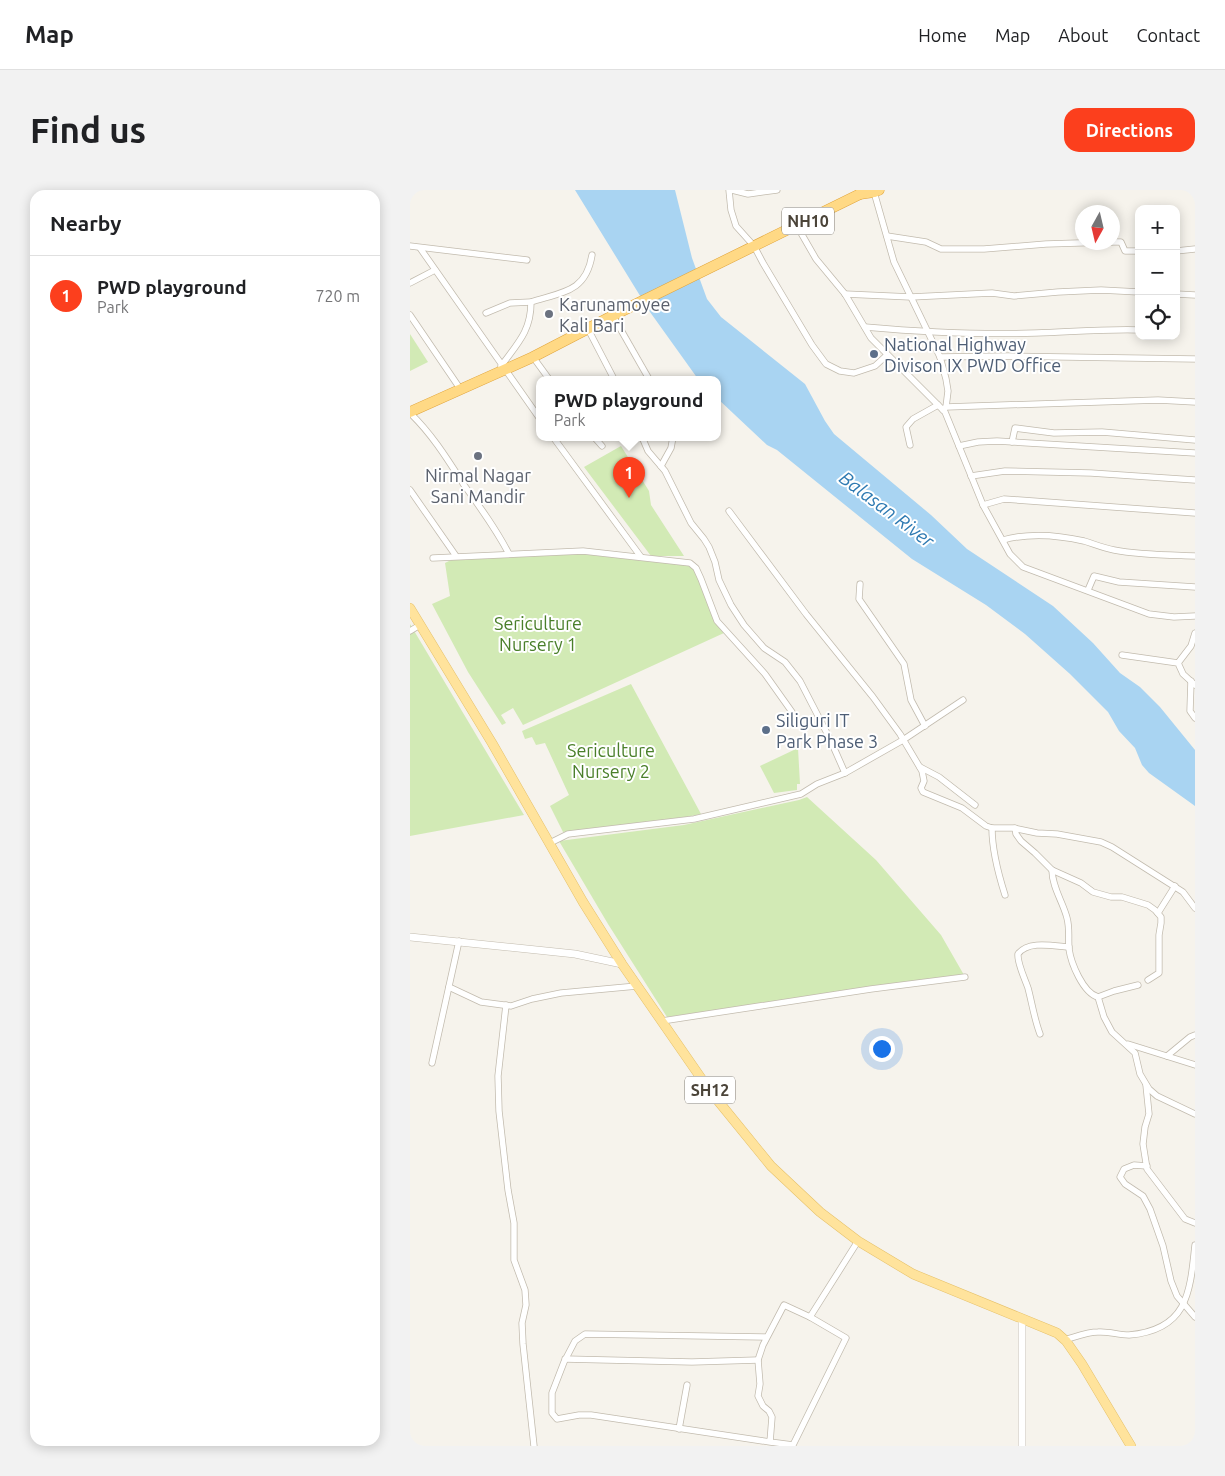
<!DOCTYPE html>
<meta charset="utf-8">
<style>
:root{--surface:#fff;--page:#f2f2f2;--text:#202124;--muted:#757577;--line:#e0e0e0;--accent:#fc3f1d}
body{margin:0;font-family:Ubuntu,sans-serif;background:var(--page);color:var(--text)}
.controls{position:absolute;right:15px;top:15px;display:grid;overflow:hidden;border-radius:10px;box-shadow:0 2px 12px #0003}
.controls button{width:45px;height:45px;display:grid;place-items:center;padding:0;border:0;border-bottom:1px solid var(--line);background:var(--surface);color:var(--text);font:25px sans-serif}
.compass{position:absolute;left:665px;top:15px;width:45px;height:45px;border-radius:50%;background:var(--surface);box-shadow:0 2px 12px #0003;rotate:188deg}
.you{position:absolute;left:471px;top:858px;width:18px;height:18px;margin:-12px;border:4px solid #fff;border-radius:50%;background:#1a73e8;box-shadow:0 0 0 8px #1a73e833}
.badge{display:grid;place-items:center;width:32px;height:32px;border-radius:50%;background:var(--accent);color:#fff;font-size:16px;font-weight:700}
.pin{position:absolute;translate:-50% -41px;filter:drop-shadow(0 1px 2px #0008)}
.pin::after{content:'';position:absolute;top:26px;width:18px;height:15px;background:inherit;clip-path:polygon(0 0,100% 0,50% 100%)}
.popup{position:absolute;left:126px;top:186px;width:185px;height:65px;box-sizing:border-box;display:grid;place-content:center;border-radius:10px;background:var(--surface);filter:drop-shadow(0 1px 4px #0005);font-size:16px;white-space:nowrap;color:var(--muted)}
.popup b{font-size:19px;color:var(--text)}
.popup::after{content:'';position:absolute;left:50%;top:100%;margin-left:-10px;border:10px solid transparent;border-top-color:var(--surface)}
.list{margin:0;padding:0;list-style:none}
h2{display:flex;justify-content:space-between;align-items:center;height:65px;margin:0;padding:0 20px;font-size:21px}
h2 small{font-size:16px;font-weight:400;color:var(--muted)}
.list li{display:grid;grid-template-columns:32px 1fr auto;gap:15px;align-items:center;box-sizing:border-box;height:80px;padding:0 20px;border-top:1px solid var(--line)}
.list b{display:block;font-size:19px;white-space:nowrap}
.list p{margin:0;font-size:16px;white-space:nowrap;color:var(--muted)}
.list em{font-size:16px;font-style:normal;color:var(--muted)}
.icon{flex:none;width:28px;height:28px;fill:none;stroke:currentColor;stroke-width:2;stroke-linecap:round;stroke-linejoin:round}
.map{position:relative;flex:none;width:785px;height:1256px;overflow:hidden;border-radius:15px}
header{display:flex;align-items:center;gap:30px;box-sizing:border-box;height:70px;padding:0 25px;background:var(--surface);border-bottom:1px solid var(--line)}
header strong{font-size:24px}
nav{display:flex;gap:28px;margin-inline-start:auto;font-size:18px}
.intro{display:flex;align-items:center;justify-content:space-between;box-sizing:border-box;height:120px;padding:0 30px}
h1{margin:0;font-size:35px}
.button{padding:12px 22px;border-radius:15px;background:var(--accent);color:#fff;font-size:18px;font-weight:700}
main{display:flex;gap:30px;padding:0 30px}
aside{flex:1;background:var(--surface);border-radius:15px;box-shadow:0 2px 12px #0003}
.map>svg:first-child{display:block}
.green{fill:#d2eab5}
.water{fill:#a9d4f2}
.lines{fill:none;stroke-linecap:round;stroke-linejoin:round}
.minor-casing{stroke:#c2bbae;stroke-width:7}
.tertiary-casing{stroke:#c2bbae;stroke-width:8}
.primary-casing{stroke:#e6c16a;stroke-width:10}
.trunk-casing{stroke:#e0a43c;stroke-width:11}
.minor{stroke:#fff;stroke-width:5.5}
.tertiary{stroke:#fff;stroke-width:7}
.primary{stroke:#ffe39c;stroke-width:9}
.trunk{stroke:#ffd985;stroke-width:10}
.worship-dot{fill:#6b7280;stroke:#fff;stroke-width:2}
.service-dot{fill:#5c6f8a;stroke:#fff;stroke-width:2}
.labels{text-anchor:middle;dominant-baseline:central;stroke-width:4;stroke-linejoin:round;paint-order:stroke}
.shield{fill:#fff;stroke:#817c74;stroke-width:1}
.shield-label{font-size:16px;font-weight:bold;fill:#4b4439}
.worship-label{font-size:18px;fill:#5b616d;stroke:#fff;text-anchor:start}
.service-label{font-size:18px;fill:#4e5e75;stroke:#fff;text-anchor:start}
.park-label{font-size:18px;fill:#4a7f2a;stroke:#fff}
.water-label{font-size:19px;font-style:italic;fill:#2e7ab2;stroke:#fff}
</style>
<header>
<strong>Map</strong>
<nav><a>Home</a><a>Map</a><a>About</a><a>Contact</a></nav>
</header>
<div class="intro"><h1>Find us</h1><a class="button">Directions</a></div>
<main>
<aside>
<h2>Nearby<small></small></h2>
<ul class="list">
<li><span class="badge">1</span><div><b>PWD playground</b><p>Park</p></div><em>720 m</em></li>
</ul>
</aside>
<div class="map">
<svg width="785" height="1256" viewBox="0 0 785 1256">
<rect width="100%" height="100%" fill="#f6f3ec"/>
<g class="green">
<path d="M0,144L18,172L0,181Z"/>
<path d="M211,256L239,301L241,315L274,366H241L174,277Z"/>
<path d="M171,363L279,375L287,382L314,443L113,535L103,518L91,525L96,533L92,535L58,482L22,414L40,406L35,373L45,368Z"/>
<path d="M0,434L114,625L0,646Z"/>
<path d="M221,494L291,624L276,627L153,642L140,616L159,605L135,553L126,555L122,547L115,549L112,541Z"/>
<path d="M388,558L390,594H387V600L364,603L350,576Z"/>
<path d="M397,607L466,670L531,745L554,785L257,827L198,734L149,651L274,635L389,610Z"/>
</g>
<path class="water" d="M165,0H265L282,68L297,109L311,127L395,194L415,231L424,244L521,325L557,359L643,416L683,453L710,483L730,497L750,517L785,560V616L739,583L732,575L725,558L709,541L698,522L660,484L615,444L576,415L502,369L367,260L357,255L308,209V189H288L240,122Z"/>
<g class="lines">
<defs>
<g id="minor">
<path d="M319,0L321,20L326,36L344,56L353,73L402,155L416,174L430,181L444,183L465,176L477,165"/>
<path d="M322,0L338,4L367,0"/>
<path d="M464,2L484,72L530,167L536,189L538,201L536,217"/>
<path d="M387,36L406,69L435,104L461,148L535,222L573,315L600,364L613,377L739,424L764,427L785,426"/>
<path d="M477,46L516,52L531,59H574L636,54L701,52"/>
<path d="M702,52H711L715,61H729"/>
<path d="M0,56L117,70"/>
<path d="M10,58L130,229"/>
<path d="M766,61L785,59"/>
<path d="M0,93L25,80"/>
<path d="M435,104L501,107L582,103L604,106L648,102L691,100L729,102"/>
<path d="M766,104L785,105"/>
<path d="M76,123L100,113L121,112"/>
<path d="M0,125L51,200"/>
<path d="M203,126L239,189"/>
<path d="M455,137C512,142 569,145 626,143C660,142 694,139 729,140"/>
<path d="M178,139L204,189"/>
<path d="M123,167L139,189"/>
<path d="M530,167L598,166L785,169"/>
<path d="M91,176C108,153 121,141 121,112C153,102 176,102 182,65"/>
<path d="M533,220L536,217L748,210L785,212"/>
<path d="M0,223C22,244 38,270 54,295C70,317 86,339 99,364"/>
<path d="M143,247L231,367"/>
<path d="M184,247L192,256"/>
<path d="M232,247L238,261L255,281L281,333L294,349L299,357L305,372L309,390L321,415L334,435L354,458L375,472L390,491L420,549L435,583"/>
<path d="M602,252L605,238L644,243L692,242L785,250"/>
<path d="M500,255L496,237L503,229L528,215"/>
<path d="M549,256L568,252L587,251L785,263"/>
<path d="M251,276L261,258L263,247"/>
<path d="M561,286L595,281L681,283L785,290"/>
<path d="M0,300L46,366"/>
<path d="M573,315L594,309L785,323"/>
<path d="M319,321L396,424L463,507L490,544L512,581L514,591L511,598L513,602L552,618L576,636L582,638H603L627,643L647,644L691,652L702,657L773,702L785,718"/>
<path d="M593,350C618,343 648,345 674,351C684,354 693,358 704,360C730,365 758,365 785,366"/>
<path d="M23,368L173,361L280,373L286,378L291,389L307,431L355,484L382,522"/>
<path d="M450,394L449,409L494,474L501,510L515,536"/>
<path d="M678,400L684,386L709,392L785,397"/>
<path d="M0,441L10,435"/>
<path d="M712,465L768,473L773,484L785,495"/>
<path d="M768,473L781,456L785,443"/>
<path d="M781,491L780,521L785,528"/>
<path d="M510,577L529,587L565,615"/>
<path d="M582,638C582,661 588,683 595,705"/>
<path d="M605,638L606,644L611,651L625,663L642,680L671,693L683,702L701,707H712L738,715L745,720L751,727V733L749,745V783L738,790"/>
<path d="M140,653L158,644L284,629L391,604L407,594L435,583L493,550L553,510"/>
<path d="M642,680C642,697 653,712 657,728C660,739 658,749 659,759C661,773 673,803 688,807L694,827L702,842L725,863L730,884L739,899L747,906L785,924"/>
<path d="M748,723L765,696"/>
<path d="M39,797L71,812L101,816L122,809L151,803L227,796"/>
<path d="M688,807L704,801L728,795"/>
<path d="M96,815L88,886L89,921L98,1000L104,1033V1070L115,1100L116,1115L112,1133L113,1154L124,1256"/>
<path d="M252,831L461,799L555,787"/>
<path d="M630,844C624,828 622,813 618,798C615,789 607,773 608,764C618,750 644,756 659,757"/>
<path d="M718,854L785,875"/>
<path d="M757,866L780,847L785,845"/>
<path d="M22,873L49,751"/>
<path d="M736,895L739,924L735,937L733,954L737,979L775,1029L785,1033"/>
<path d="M737,976L724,975L714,979L710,987L715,994L733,1006L740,1019L753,1056L761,1091L767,1106L785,1127"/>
<path d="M400,1127L448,1051"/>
<path d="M357,1147L175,1144L165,1151L154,1172L142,1203V1223L147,1229L169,1225H181L360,1252L383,1255L436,1148L400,1127L374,1115L353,1155L348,1170L350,1194L348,1206L353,1216L359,1221L362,1227L360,1252"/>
<path d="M654,1150C665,1147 677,1142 688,1142C698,1141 708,1145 719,1145C777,1140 780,1104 785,1055"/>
<path d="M155,1169L282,1172L348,1170"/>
<path d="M269,1239L277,1195"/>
</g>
<g id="tertiary">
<path d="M0,747L165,764L212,774"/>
<path d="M612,1256V1129"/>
</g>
<path id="primary" d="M0,418L82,553L173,712L212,774L300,901L361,976L410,1022L448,1051L503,1084L647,1143L656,1151L672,1174L721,1256"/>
<g id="trunk">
<path d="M450,4L464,2L469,0"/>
<path d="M0,222L123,167L210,122L450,4L454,0"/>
</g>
</defs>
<use href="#minor" class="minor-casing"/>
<use href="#tertiary" class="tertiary-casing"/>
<use href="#primary" class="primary-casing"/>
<use href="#trunk" class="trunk-casing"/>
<use href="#minor" class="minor"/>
<use href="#tertiary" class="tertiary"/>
<use href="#primary" class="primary"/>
<use href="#trunk" class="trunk"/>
</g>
<g class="worship-dot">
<circle cx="139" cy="124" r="5"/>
<circle cx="68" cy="266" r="5"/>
</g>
<g class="service-dot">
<circle cx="464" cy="164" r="5"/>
<circle cx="356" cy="540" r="5"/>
</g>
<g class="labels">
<g class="shield">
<rect x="372" y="17.5" width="52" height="27" rx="4"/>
<rect x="275" y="886.5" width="50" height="27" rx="4"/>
</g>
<g class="shield-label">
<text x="398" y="31">NH10</text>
<text x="300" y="900">SH12</text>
</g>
<g class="worship-label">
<text x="149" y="114">Karunamoyee<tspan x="149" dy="21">Kali Bari</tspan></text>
<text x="68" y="285" text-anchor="middle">Nirmal Nagar<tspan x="68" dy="21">Sani Mandir</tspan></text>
</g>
<g class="service-label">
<text x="474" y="154">National Highway<tspan x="474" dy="21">Divison IX PWD Office</tspan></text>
<text x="366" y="530">Siliguri IT<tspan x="366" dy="21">Park Phase 3</tspan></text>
</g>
<g class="park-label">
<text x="128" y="433">Sericulture<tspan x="128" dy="21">Nursery 1</tspan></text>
<text x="201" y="560">Sericulture<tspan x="201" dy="21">Nursery 2</tspan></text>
</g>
<g class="water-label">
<text transform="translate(477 319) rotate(37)">Balasan River</text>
</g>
</g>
</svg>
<div class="controls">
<button>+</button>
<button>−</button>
<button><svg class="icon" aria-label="locate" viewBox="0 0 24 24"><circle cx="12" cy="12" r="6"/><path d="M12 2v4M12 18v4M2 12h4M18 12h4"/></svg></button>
</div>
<svg class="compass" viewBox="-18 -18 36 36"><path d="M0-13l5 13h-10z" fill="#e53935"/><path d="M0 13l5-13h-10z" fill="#757577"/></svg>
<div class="you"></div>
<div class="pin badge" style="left:219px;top:308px">1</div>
<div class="popup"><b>PWD playground</b>Park</div>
</div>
</main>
